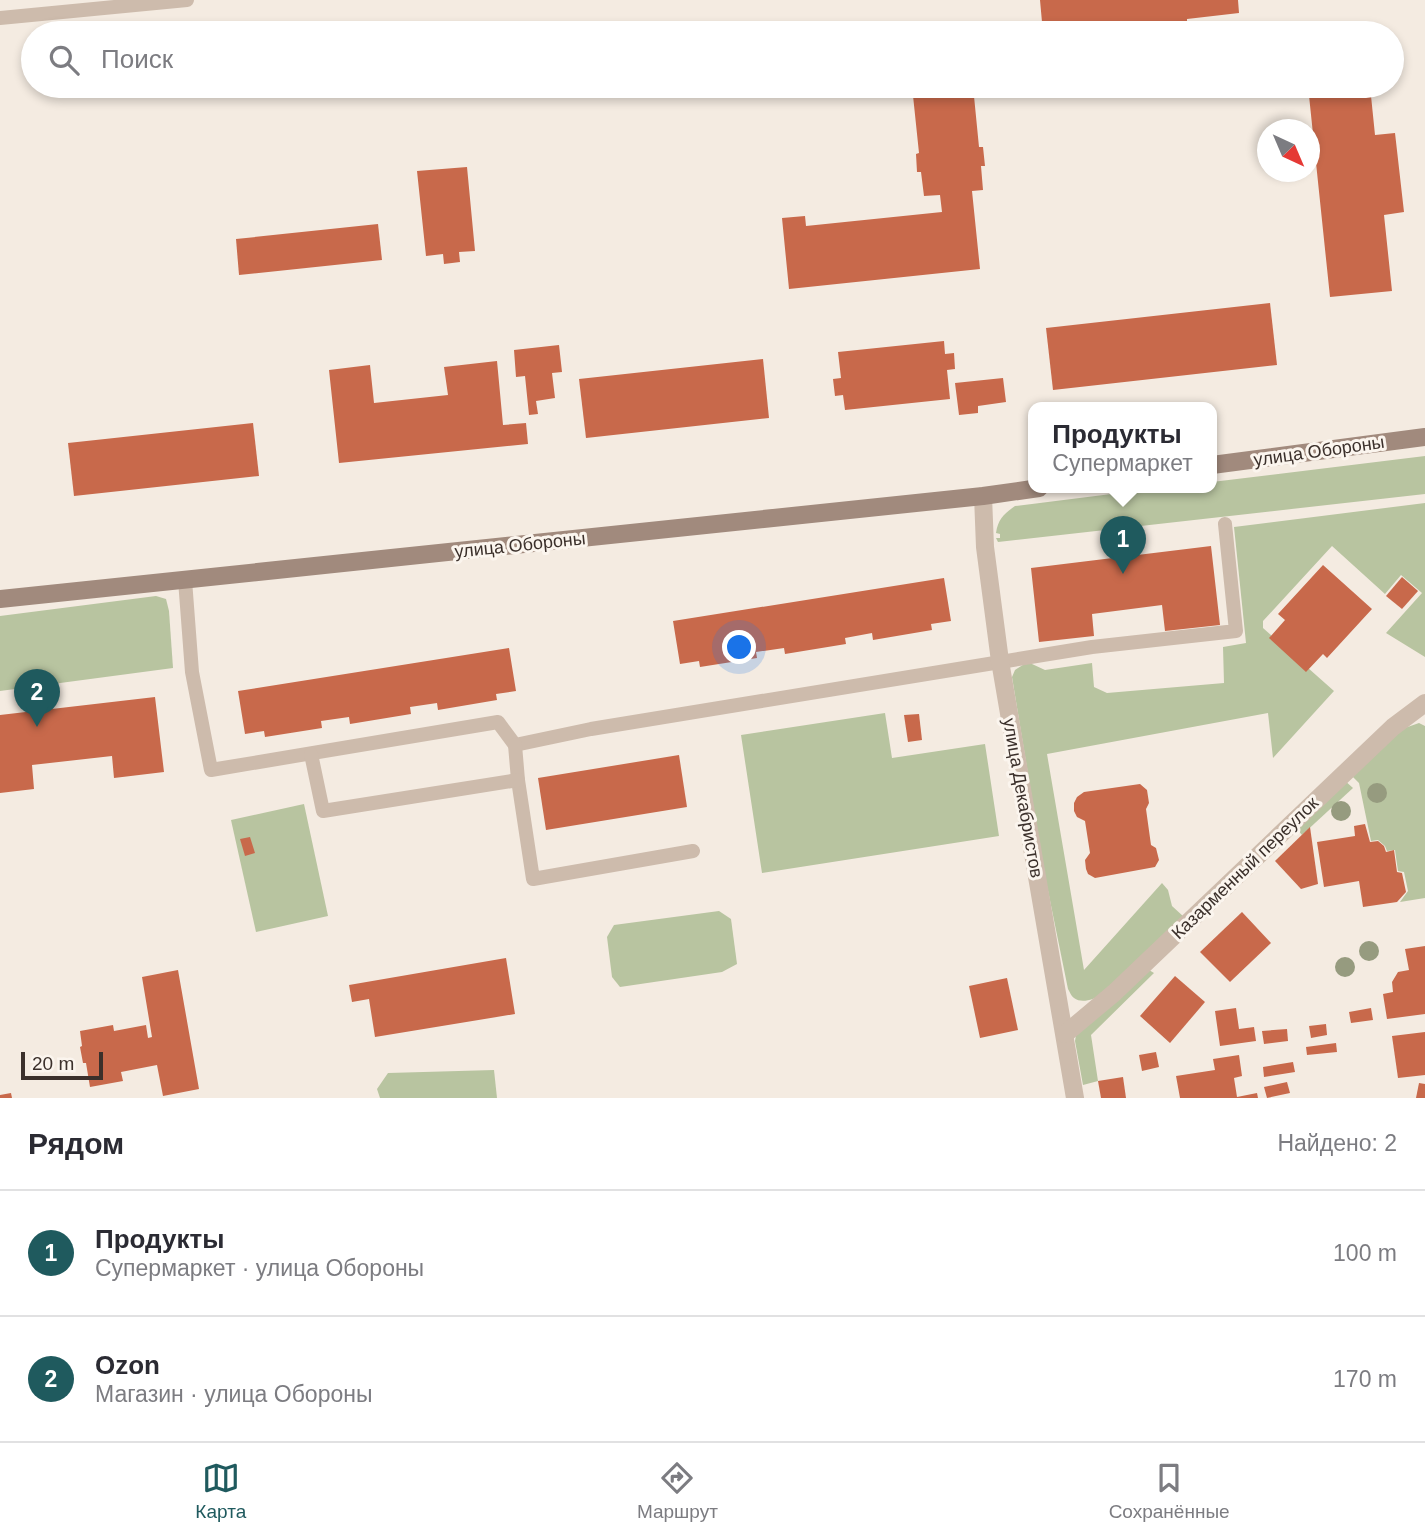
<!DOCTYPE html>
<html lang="ru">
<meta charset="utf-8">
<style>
:root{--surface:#fff;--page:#f2f2f3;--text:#2b2b33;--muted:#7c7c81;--line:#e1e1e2;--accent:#1f5a5e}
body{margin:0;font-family:Helvetica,sans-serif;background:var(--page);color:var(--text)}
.compass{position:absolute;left:1257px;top:119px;width:63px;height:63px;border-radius:50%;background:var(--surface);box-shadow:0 4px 10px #0003;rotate:136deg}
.scale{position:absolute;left:21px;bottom:18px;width:82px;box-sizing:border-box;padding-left:7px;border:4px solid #3b302b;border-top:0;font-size:19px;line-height:24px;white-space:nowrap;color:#3b302b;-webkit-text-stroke:5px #fbf5ee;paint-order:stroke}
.you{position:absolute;left:740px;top:648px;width:24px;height:24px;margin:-18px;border:5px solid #fff;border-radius:50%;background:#1a73e8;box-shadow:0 0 0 10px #1a73e833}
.badge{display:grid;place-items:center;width:46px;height:46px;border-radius:50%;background:var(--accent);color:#fff;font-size:23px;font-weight:700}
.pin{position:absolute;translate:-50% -58px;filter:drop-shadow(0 2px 4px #0008)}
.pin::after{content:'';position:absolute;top:37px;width:24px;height:21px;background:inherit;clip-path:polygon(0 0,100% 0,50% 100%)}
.popup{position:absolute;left:1028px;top:402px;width:189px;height:91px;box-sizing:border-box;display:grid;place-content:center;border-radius:14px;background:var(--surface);filter:drop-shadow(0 2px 5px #0005);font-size:23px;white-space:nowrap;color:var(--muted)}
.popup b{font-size:26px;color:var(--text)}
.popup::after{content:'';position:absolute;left:50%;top:100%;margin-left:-14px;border:14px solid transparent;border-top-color:var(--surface)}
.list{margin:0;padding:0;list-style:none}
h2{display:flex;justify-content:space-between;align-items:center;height:91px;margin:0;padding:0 28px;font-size:30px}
h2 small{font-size:23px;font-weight:400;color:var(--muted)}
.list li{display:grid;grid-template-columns:46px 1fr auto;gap:21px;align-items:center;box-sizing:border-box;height:126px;padding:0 28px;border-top:2px solid var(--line)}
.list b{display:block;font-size:26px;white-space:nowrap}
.list p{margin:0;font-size:23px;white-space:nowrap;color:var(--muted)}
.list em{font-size:23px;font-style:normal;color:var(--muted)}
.icon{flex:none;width:38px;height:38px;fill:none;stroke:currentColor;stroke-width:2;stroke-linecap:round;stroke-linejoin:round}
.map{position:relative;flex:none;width:1425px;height:1098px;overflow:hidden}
.search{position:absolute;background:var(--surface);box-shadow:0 4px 10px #0003;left:21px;right:21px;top:21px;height:77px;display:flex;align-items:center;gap:18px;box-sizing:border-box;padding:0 24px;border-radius:38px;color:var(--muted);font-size:26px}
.sheet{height:343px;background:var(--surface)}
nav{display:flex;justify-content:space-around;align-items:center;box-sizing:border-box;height:98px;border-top:2px solid var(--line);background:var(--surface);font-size:19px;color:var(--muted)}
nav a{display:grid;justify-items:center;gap:4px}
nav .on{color:var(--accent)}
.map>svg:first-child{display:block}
.green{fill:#b8c4a0}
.building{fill:#c8694b}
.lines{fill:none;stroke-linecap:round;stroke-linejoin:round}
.lane{stroke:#cdbbac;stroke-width:14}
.street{stroke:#cdbbac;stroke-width:18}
.secondary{stroke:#a18a7d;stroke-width:18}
.tree{fill:#969b7f}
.labels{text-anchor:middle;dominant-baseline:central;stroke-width:6;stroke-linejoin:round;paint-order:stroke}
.street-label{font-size:18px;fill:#3b302b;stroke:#fbf5ee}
</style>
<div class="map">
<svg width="1425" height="1098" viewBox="0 0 1425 1098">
<rect width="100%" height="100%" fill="#f4ebe1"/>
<g class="green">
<path d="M1425,456V494L998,542L996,538H1000V534L996,533C998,519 1004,514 1015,506L1159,488H1212V482Z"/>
<path d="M1425,503V657L1386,633L1422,593L1401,575L1385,594L1332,546L1263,621V628L1334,691L1273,758L1268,713L1047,754L1084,970L1162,883L1168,890L1172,906L1184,917L1101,995C1094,999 1082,1004 1074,998C1071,996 1070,992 1068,989L1044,871L1012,677L1015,670L1026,663L1032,664L1045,670L1092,663L1094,687L1107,693L1224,683L1223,647L1246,643L1234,527Z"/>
<path d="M156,596L166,599L169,611L173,668L0,691V616Z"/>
<path d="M885,713L892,758L985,744L999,836L762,873L741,735Z"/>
<path d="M1419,723L1425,726V898L1400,902L1408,891L1404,872L1398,871L1395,850L1387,851L1385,846L1378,840L1371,841L1359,783L1350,774L1399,730Z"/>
<path d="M1344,780L1353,788L1302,835L1296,828Z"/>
<path d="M304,804L328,916L256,932L231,820Z"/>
<path d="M719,911L731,919L737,964L722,972L620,987L612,977L607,937L614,925Z"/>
<path d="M1149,970L1154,973L1091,1035L1098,1081L1083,1085L1075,1041L1076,1035Z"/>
<path d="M494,1070L497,1098H380L377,1089L388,1073Z"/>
</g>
<g class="building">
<path d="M1040,0H1238L1239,13L1187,19V23L1164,25V22L1106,29L1107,33H1084V31L1043,33Z"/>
<path d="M912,86H973L979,147H983L985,166H981L983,190L972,191L980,269L789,289L782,218L805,216L806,226L942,212L940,195L924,196L921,172H917L916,154L919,153Z"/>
<path d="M1308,86H1370L1375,135L1395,133L1404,212L1384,215L1392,291L1330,297Z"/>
<path d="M467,167L475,251L459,252L460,262L444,264L443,254L426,256L417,171Z"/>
<path d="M378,224L382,260L239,275L236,239Z"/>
<path d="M1270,303L1277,365L1053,390L1046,328Z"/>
<path d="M944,341L945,354L954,353L955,369L947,370L950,399L845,410L843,395L835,396L833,379L841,378L838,352Z"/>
<path d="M559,345L562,372L552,373L555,398L536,401L538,414L529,415L525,376L516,377L514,350Z"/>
<path d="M763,359L769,418L586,438L579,379Z"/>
<path d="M497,361L503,425L526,423L528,444L339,463L329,370L370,365L374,403L448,395L444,367Z"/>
<path d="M1003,378L1006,402L978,406V413L959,415L955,383Z"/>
<path d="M253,423L259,476L74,496L68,443Z"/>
<path d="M1211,546L1220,625L1165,631L1162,605L1092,614L1094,636L1039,642L1031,568Z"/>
<path d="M1323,565L1372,609L1327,658L1323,654L1306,672L1269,638L1285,620L1278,614Z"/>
<path d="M1402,577L1418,591L1402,609L1386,596Z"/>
<path d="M944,578L951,621L931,624L932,630L873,640L872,633L845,638L846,644L785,654L784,648L756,652L757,658L700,667L699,661L680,664L673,621Z"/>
<path d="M509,648L516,691L496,694L497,700L438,710L437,703L410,707L411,714L350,724L349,717L321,721L322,728L265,737L264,731L245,734L238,691Z"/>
<path d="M155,697L164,772L114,778L112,756L32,765L34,789L0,793V715Z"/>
<path d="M919,714L922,740L908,742L904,715Z"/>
<path d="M679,755L687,807L546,830L538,778Z"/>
<path d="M1140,784L1147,790L1149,803L1146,809L1151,845L1156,848L1159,860L1155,867L1095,878L1088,874L1086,869L1085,860L1090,853L1085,821L1077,817L1074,811V803L1077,797L1084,792Z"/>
<path d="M1365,824L1370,842L1378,841L1384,846L1386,852L1394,850L1397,872L1402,873L1406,892L1397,902L1363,907L1359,881L1324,887L1317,842L1355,836L1354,826Z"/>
<path d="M1310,827L1318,884L1301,889L1275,861Z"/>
<path d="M250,837L255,853L245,856L240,839Z"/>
<path d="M1242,912L1271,943L1230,982L1200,952Z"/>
<path d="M1425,946V1014L1387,1019L1383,994L1393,992L1392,982L1398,972L1409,970L1405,949Z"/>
<path d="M506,958L515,1014L375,1037L369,999L352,1002L349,985Z"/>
<path d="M178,970L199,1089L163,1096L157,1065L121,1072L123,1081L90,1087L86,1063H83L80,1047L82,1046L80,1031L113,1025L114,1031L146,1025L148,1038L152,1037L142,977Z"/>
<path d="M1175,976L1205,1002L1170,1043L1140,1016Z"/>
<path d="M1007,978L1018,1030L980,1038L969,986Z"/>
<path d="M1236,1008L1239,1029L1254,1027L1256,1041L1220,1046L1215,1011Z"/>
<path d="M1371,1008L1373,1020L1351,1023L1349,1012Z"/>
<path d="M1326,1024L1327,1035L1311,1038L1309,1026Z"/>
<path d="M1287,1029L1288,1041L1264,1044L1262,1031Z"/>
<path d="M1425,1032V1075L1398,1078L1392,1036Z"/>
<path d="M1336,1043L1337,1052L1307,1055L1306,1047Z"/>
<path d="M1156,1052L1159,1067L1142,1071L1139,1055Z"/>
<path d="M1239,1055L1242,1076L1234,1078L1237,1097L1257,1093L1258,1098H1180L1176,1076L1215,1070L1213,1059Z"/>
<path d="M1293,1062L1295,1072L1264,1077L1263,1067Z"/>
<path d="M1123,1077L1126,1098H1101L1098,1081Z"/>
<path d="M1287,1082L1290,1093L1267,1098L1264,1087Z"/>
<path d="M1419,1083L1425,1084V1098H1416Z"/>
<path d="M11,1093L12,1098H0V1095Z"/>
</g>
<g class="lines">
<g class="lane">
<path d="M0,18L187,0"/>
<path d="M185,580L192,672L211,770L498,722L515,745L591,729L1092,647L1236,631L1225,524"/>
<path d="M515,745L518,780L533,879L693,851"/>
<path d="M311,754L323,811L518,780"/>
</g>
<g class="street">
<path d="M983,496L985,547L1000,661L1075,1098"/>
<path d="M1065,1034L1114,993L1393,727L1425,703"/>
</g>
<g class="secondary">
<path d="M1212,465L1425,437"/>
<path d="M0,599L983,496L1039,488"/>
</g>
</g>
<g class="tree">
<circle cx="1377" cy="793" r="10"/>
<circle cx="1341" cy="811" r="10"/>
<circle cx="1369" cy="951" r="10"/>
<circle cx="1345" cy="967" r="10"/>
</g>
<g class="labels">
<g class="street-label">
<text transform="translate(1319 451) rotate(-8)">улица Обороны</text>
<text transform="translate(520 545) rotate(-6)">улица Обороны</text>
<text transform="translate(1023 798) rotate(80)">улица Декабристов</text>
<text transform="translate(1245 868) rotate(-44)">Казарменный переулок</text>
</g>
</g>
</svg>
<svg class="compass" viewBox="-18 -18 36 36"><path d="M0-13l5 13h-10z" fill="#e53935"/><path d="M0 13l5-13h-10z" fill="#7c7c81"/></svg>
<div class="scale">20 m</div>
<div class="you"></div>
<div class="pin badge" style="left:1123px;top:574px">1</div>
<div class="popup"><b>Продукты</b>Супермаркет</div>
<div class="pin badge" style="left:37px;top:727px">2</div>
<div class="search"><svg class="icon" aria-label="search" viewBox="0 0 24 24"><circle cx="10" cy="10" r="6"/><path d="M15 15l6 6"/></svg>Поиск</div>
</div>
<section class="sheet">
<h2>Рядом<small>Найдено: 2</small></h2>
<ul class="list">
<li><span class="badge">1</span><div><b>Продукты</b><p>Супермаркет · улица Обороны</p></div><em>100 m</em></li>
<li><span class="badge">2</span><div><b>Ozon</b><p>Магазин · улица Обороны</p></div><em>170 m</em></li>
</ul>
</section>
<nav>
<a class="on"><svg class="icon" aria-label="map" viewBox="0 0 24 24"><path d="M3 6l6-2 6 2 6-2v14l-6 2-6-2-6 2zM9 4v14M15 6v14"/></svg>Карта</a>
<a><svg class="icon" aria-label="directions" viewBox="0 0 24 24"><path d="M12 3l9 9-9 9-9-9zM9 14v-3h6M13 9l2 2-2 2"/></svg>Маршрут</a>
<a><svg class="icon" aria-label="saved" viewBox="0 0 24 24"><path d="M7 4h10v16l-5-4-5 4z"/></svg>Сохранённые</a>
</nav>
